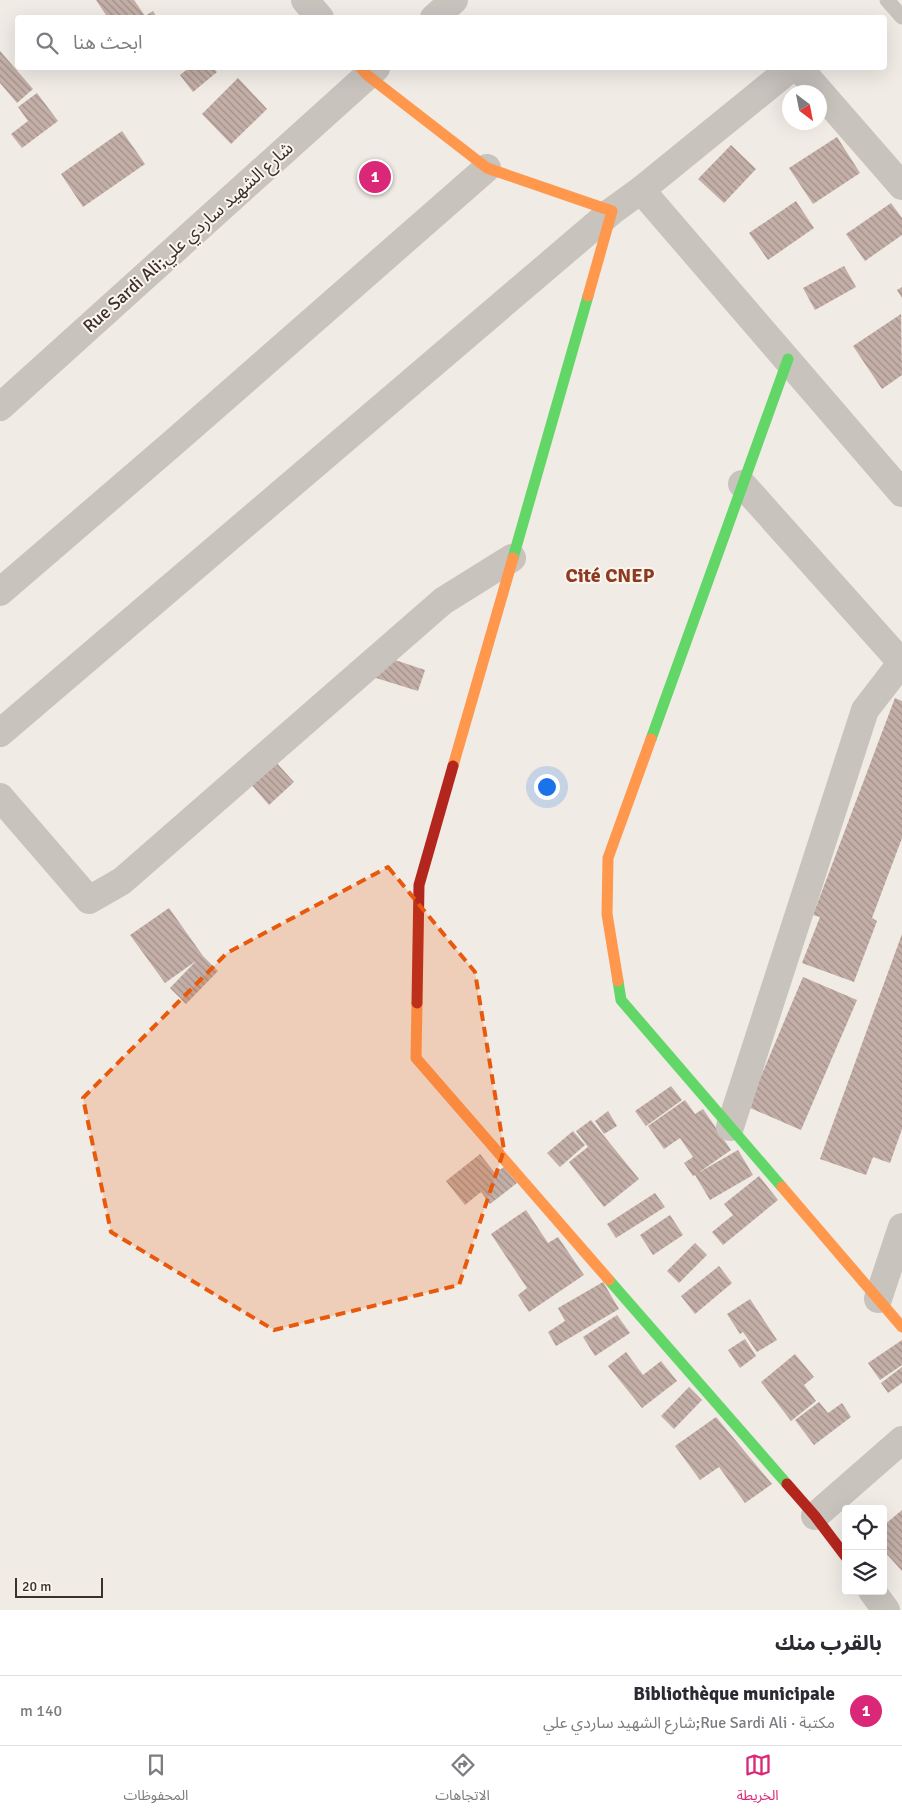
<!DOCTYPE html>
<html lang="ar">
<meta charset="utf-8">
<style>
:root{--surface:#fff;--page:#f7f7f7;--text:#2b2b33;--muted:#7c7c81;--line:#e1e1e2;--accent:#db2777}
body{margin:0;font-family:Signika,"Noto Sans Arabic",sans-serif;background:var(--page);color:var(--text);direction:rtl}
.controls{position:absolute;right:15px;bottom:15px;display:grid;overflow:hidden;border-radius:5px;box-shadow:0 5px 20px #0002}
.controls button{width:45px;height:45px;display:grid;place-items:center;padding:0;border:0;border-bottom:1px solid var(--line);background:var(--surface);color:var(--text);font:25px sans-serif}
.compass{position:absolute;left:782px;top:85px;width:45px;height:45px;border-radius:50%;background:var(--surface);box-shadow:0 5px 20px #0002;rotate:148deg}
.scale{position:absolute;left:15px;bottom:12px;width:88px;box-sizing:border-box;padding-left:5px;border:2px solid #3b302b;border-top:0;font-size:14px;line-height:18px;white-space:nowrap;color:#3b302b;-webkit-text-stroke:4px #fbf5ee;paint-order:stroke}
.you{position:absolute;left:546px;top:786px;width:18px;height:18px;margin:-12px;border:4px solid #fff;border-radius:50%;background:#1a73e8;box-shadow:0 0 0 8px #1a73e833}
.badge{display:grid;place-items:center;width:32px;height:32px;border-radius:50%;background:var(--accent);color:#fff;font-size:16px;font-weight:700}
.pin{position:absolute;translate:-50% -50%;border:2px solid #fff;box-shadow:0 1px 5px #0006}
.list{margin:0;padding:0;list-style:none}
h2{display:flex;justify-content:space-between;align-items:center;height:65px;margin:0;padding:0 20px;font-size:21px}
h2 small{font-size:16px;font-weight:400;color:var(--muted)}
.list li{display:grid;grid-template-columns:32px 1fr auto;gap:15px;align-items:center;box-sizing:border-box;height:70px;padding:0 20px;border-top:1px solid var(--line)}
.list b{display:block;font-size:19px;white-space:nowrap}
.list p{margin:0;font-size:16px;white-space:nowrap;color:var(--muted)}
.list em{font-size:16px;font-style:normal;color:var(--muted)}
.icon{flex:none;width:28px;height:28px;fill:none;stroke:currentColor;stroke-width:2;stroke-linecap:round;stroke-linejoin:round}
.map{position:relative;flex:none;width:902px;height:1610px;overflow:hidden;direction:ltr}
.search{position:absolute;background:var(--surface);box-shadow:0 5px 20px #0002;left:15px;right:15px;top:15px;height:55px;display:flex;align-items:center;gap:12px;box-sizing:border-box;padding:0 18px;border-radius:5px;color:var(--muted);font-size:19px}
.sheet{height:135px;background:var(--surface)}
nav{display:flex;justify-content:space-around;align-items:center;box-sizing:border-box;height:70px;border-top:1px solid var(--line);background:var(--surface);font-size:14px;color:var(--muted)}
nav a{display:grid;justify-items:center;gap:2px}
nav .on{color:var(--accent)}
.map>svg:first-child{display:block}
.building{fill:url(#building-back-hatch)}
.lines{fill:none;stroke-linecap:round;stroke-linejoin:round}
.lane{stroke:#c9c3be;stroke-width:15}
.street{stroke:#c9c3be;stroke-width:28}
.fast{stroke:#63d668;stroke-width:11}
.slow{stroke:#ff974d;stroke-width:11}
.jam{stroke:#b3261e;stroke-width:11}
.marked{fill:#e8590c;fill-opacity:0.2;stroke:#e8590c;stroke-width:4;stroke-dasharray:10 6;stroke-linejoin:round}
.labels{text-anchor:middle;dominant-baseline:central;stroke-width:4;stroke-linejoin:round;paint-order:stroke}
.street-label{font-size:18px;fill:#3b302b;stroke:#fbf5ee}
.quarter-label{font-size:20px;font-weight:bold;fill:#8c3b22;stroke:#fbf5ee}
</style>
<div class="map">
<svg width="902" height="1610" viewBox="0 0 902 1610">
<defs>
<pattern id="building-back-hatch" width="6" height="6" patternUnits="userSpaceOnUse" patternTransform="scale(1.25)"><rect width="6" height="6" fill="#c3afa7"/><path d="M-1 5l2 2M0 0l6 6M5-1l2 2" fill="none" stroke="#a08f88"/></pattern>
</defs>
<rect width="100%" height="100%" fill="#f0ebe5"/>
<g class="building">
<path d="M96,0H134L145,16L153,11L157,18H108Z"/>
<path d="M0,51L33,89L17,103L0,83Z"/>
<path d="M189,68H213L217,72L193,92L180,75Z"/>
<path d="M238,78L267,109L231,144L202,114Z"/>
<path d="M37,93L58,121L22,148L11,134L28,121L18,107Z"/>
<path d="M122,131L145,164L83,207L61,174Z"/>
<path d="M837,137L860,173L813,204L789,168Z"/>
<path d="M731,145L756,169L724,203L698,179Z"/>
<path d="M796,201L814,228L768,260L749,233Z"/>
<path d="M891,203L902,218V235L865,261L846,234Z"/>
<path d="M844,266L856,287L815,310L803,288Z"/>
<path d="M902,287V298L897,290Z"/>
<path d="M901,314L902,375L882,389L853,346Z"/>
<path d="M383,656L425,670L418,691L376,678Z"/>
<path d="M895,698L902,701V838L872,918L877,921L854,982L802,963L820,917L813,915Z"/>
<path d="M273,759L294,782L269,805L249,782Z"/>
<path d="M169,908L203,956L218,971L186,1004L170,988L196,961L165,983L130,935Z"/>
<path d="M902,934V1129L890,1163L873,1157L866,1175L820,1159Z"/>
<path d="M803,977L857,1000L801,1130L748,1107Z"/>
<path d="M671,1086L682,1100L646,1126L635,1111Z"/>
<path d="M685,1100L695,1114L703,1109L731,1150L698,1173L738,1150L753,1175L710,1200L695,1175L693,1176L684,1163L693,1157L680,1138L664,1149L648,1126Z"/>
<path d="M608,1111L617,1126L604,1134L595,1121Z"/>
<path d="M591,1120L639,1179L604,1207L569,1162L588,1147L576,1131Z"/>
<path d="M573,1131L585,1145L560,1167L547,1153Z"/>
<path d="M480,1154L495,1173L504,1167L517,1183L490,1204L481,1192L465,1205L446,1181Z"/>
<path d="M759,1176L778,1200L723,1245L712,1232L733,1215L724,1204Z"/>
<path d="M655,1193L665,1207L616,1238L607,1224Z"/>
<path d="M526,1210L548,1243L558,1237L584,1275L529,1312L518,1295L527,1288L491,1234Z"/>
<path d="M670,1215L683,1235L653,1255L640,1235Z"/>
<path d="M695,1243L707,1255L679,1283L667,1271Z"/>
<path d="M719,1266L732,1283L695,1314L681,1296Z"/>
<path d="M603,1282L619,1309L556,1346L548,1332L565,1321L558,1308Z"/>
<path d="M750,1299L777,1340L757,1352L743,1332L740,1334L727,1314Z"/>
<path d="M617,1315L630,1333L595,1356L583,1337Z"/>
<path d="M745,1339L756,1356L740,1368L728,1350Z"/>
<path d="M902,1340V1365L880,1380L868,1363Z"/>
<path d="M626,1352L643,1375L661,1361L677,1381L642,1408L608,1366Z"/>
<path d="M795,1354L814,1377L804,1385L816,1401L791,1421L761,1382Z"/>
<path d="M902,1367V1383L888,1393L881,1383Z"/>
<path d="M689,1387L702,1400L674,1429L661,1416Z"/>
<path d="M819,1402L828,1413L842,1403L851,1417L814,1445L795,1420Z"/>
<path d="M716,1417L772,1484L745,1503L719,1467L700,1480L675,1446Z"/>
<path d="M902,1510V1571L883,1550V1526Z"/>
</g>
<g class="lines">
<path class="lane" d="M887,0L902,17"/>
<g class="street">
<path d="M305,0L320,18"/>
<path d="M434,18L454,0"/>
<path d="M799,68L902,186"/>
<path d="M641,190L902,493"/>
<path d="M0,407L376,68"/>
<path d="M742,484L902,663"/>
<path d="M0,592L173,443L487,168"/>
<path d="M0,733L612,211L641,190L791,68"/>
<path d="M0,797L89,900L122,881L443,601L512,558"/>
<path d="M730,1127L865,710L902,662"/>
<path d="M878,1299L902,1227"/>
<path d="M815,1516L902,1440"/>
<path d="M872,1591L886,1610"/>
</g>
<g class="fast">
<path d="M513,558L588,296"/>
<path d="M651,739L788,359"/>
<path d="M618,981L621,1000L782,1187"/>
<path d="M609,1280L787,1484"/>
</g>
<g class="slow">
<path d="M361,68L367,75L487,168L612,211L588,296"/>
<path d="M453,766L513,558"/>
<path d="M618,981L607,914L608,858L651,739"/>
<path d="M417,1003L416,1058L609,1280"/>
<path d="M782,1187L902,1327"/>
</g>
<g class="jam">
<path d="M417,1003L419,885L453,766"/>
<path d="M787,1484L815,1516L846,1557"/>
</g>
</g>
<path class="marked" d="M388,867L475,972L504,1150L459,1285L274,1330L111,1232L83,1098L227,953Z"/>
<g class="labels">
<g class="street-label">
<text transform="translate(188 237) rotate(-42)">Rue Sardi Ali;شارع الشهيد ساردي علي</text>
</g>
<g class="quarter-label">
<text x="610" y="575">Cité CNEP</text>
</g>
</g>
</svg>
<div class="controls">
<button><svg class="icon" aria-label="locate" viewBox="0 0 24 24"><circle cx="12" cy="12" r="6"/><path d="M12 2v4M12 18v4M2 12h4M18 12h4"/></svg></button>
<button><svg class="icon" aria-label="layers" viewBox="0 0 24 24"><path d="M12 4l9 5-9 5-9-5zM3 14l9 5 9-5"/></svg></button>
</div>
<svg class="compass" viewBox="-18 -18 36 36"><path d="M0-13l5 13h-10z" fill="#e53935"/><path d="M0 13l5-13h-10z" fill="#7c7c81"/></svg>
<div class="scale">20 m</div>
<div class="you"></div>
<div class="pin badge" style="left:375px;top:177px">1</div>
<div class="search"><svg class="icon" aria-label="search" viewBox="0 0 24 24"><circle cx="10" cy="10" r="6"/><path d="M15 15l6 6"/></svg>ابحث هنا</div>
</div>
<section class="sheet">
<h2>بالقرب منك<small></small></h2>
<ul class="list">
<li><span class="badge">1</span><div><b>Bibliothèque municipale</b><p>مكتبة · Rue Sardi Ali;شارع الشهيد ساردي علي</p></div><em>140 m</em></li>
</ul>
</section>
<nav>
<a class="on"><svg class="icon" aria-label="map" viewBox="0 0 24 24"><path d="M3 6l6-2 6 2 6-2v14l-6 2-6-2-6 2zM9 4v14M15 6v14"/></svg>الخريطة</a>
<a><svg class="icon" aria-label="directions" viewBox="0 0 24 24"><path d="M12 3l9 9-9 9-9-9zM9 14v-3h6M13 9l2 2-2 2"/></svg>الاتجاهات</a>
<a><svg class="icon" aria-label="saved" viewBox="0 0 24 24"><path d="M7 4h10v16l-5-4-5 4z"/></svg>المحفوظات</a>
</nav>
